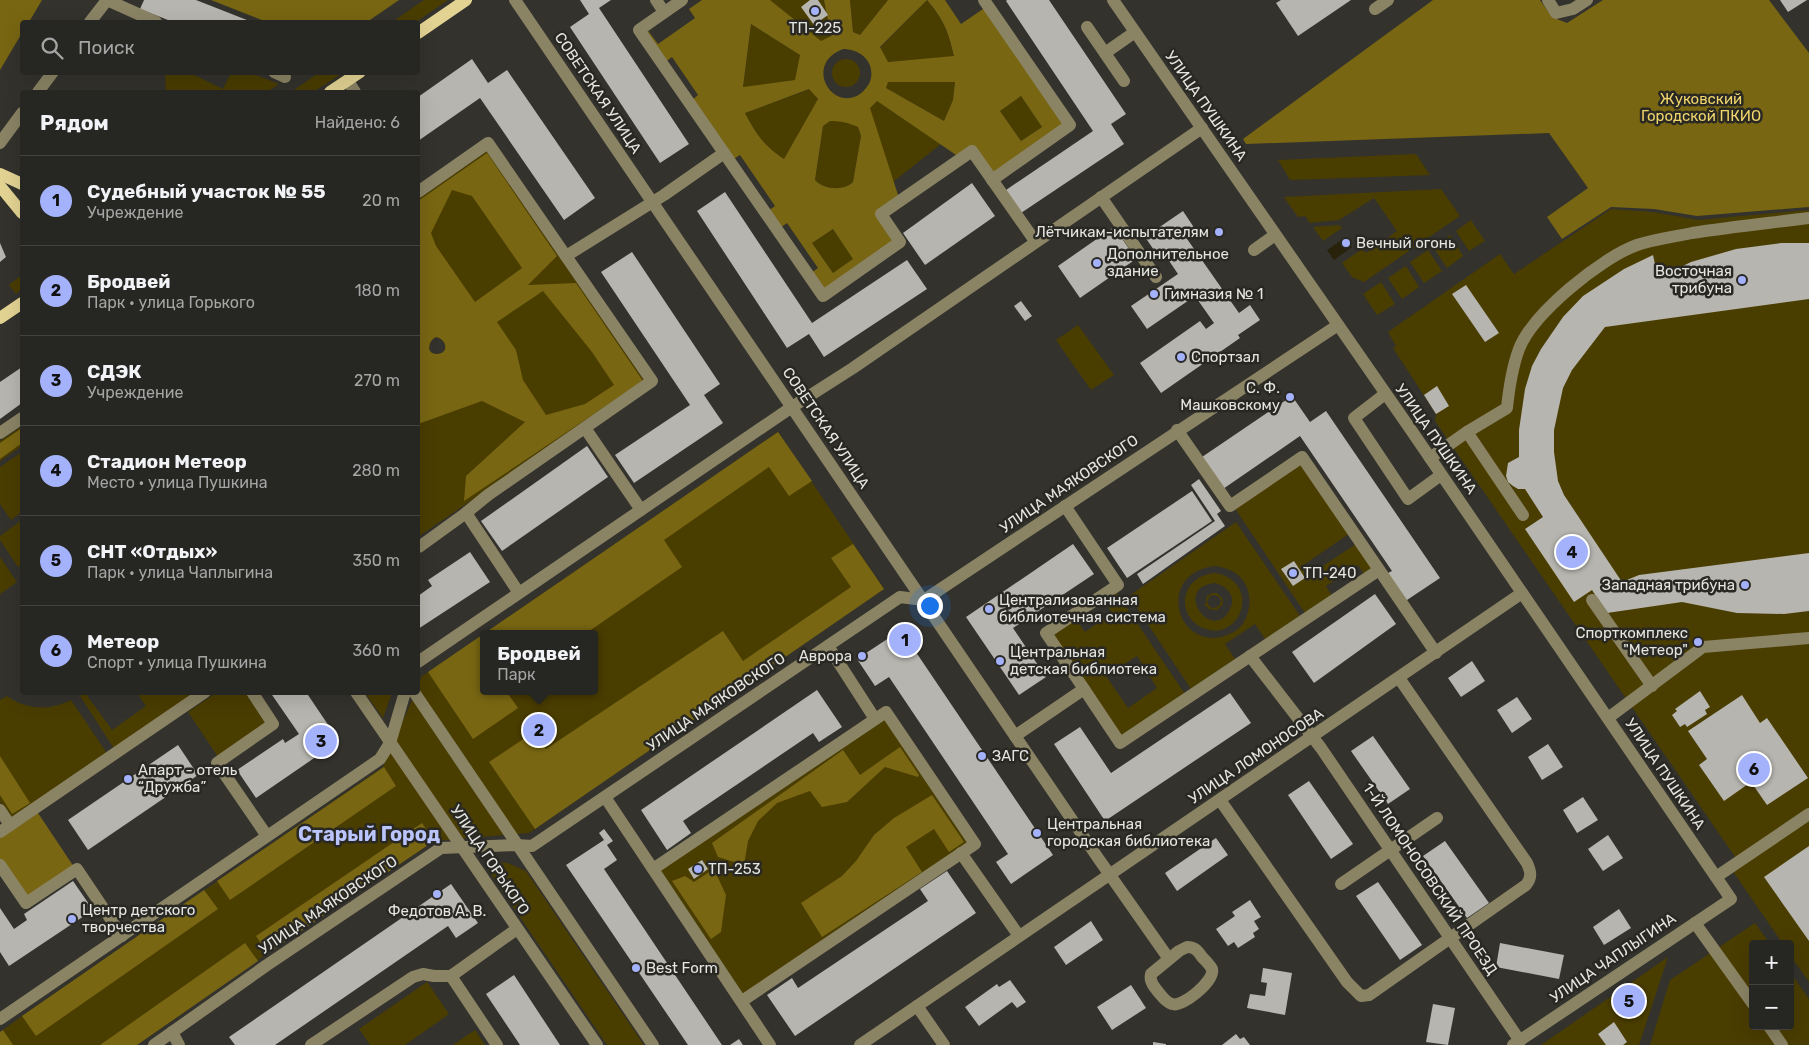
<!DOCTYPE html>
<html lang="ru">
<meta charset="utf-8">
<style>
:root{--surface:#262622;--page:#2e2e2a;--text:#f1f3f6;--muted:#a4a5a5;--line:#424340;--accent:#a4b2fc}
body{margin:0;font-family:Rubik,sans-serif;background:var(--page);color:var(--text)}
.controls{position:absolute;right:15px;bottom:15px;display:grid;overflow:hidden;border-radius:5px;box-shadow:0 5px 20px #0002}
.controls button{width:45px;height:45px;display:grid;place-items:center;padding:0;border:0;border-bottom:1px solid var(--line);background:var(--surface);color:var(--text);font:25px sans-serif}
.you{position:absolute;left:929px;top:605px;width:18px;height:18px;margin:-12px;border:4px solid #fff;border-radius:50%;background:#1a73e8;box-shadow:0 0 0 8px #1a73e833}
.badge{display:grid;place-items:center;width:32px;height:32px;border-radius:50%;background:var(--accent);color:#111;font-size:16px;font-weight:700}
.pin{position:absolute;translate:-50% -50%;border:2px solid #fff;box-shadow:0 1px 5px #0006}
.popup{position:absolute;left:480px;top:630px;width:118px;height:65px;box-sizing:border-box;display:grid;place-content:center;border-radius:5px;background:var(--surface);filter:drop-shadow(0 1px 4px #0005);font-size:16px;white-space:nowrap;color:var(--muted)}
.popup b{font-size:19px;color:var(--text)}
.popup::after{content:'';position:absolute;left:50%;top:100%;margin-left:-10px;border:10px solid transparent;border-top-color:var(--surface)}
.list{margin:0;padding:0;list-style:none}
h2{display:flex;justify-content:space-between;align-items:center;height:65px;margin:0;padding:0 20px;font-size:21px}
h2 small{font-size:16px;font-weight:400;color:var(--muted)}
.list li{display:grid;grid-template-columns:32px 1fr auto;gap:15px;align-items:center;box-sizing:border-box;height:90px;padding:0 20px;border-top:1px solid var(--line)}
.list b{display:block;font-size:19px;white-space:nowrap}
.list p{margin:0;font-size:16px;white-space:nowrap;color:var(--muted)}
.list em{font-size:16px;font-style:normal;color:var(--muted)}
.icon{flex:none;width:28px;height:28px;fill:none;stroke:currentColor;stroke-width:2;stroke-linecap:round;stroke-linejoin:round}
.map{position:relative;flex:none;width:1809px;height:1045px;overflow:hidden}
.search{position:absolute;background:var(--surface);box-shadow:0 5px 20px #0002;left:20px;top:20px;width:400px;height:55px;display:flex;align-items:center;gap:12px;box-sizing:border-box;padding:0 18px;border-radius:5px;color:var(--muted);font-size:19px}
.panel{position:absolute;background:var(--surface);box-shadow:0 5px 20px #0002;left:20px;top:90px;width:400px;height:605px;border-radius:5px}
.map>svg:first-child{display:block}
.green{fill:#4a3d00;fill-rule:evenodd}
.forest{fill:#786612;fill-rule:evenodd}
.water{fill:#28220a}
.building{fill:#b6b5af}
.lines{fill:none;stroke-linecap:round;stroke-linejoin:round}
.minor{stroke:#8a8364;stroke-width:12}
.major{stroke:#e3d393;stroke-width:12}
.poi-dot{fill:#a4b2fc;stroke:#292823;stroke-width:2}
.labels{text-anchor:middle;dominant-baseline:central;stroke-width:5;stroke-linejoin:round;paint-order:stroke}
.poi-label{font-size:15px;fill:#e5e5e1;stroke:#292823;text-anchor:start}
.street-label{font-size:15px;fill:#e5e5e1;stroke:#292823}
.park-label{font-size:15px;fill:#f0d66c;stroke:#292823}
.district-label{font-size:20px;font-weight:bold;fill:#bac5fd;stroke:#292823}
</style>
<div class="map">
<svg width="1809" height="1045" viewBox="0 0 1809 1045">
<rect width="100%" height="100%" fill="#33322d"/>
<g class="green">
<path d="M424,0H448L416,22H392Z"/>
<path d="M770,0H824L831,36L821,42Z"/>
<path d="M850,0H888L860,35L853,32Z"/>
<path d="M927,0C944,21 948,31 954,57L887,62L880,48Z"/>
<path d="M751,24L800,55L796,80L743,88Z"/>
<circle cx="846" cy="73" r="14"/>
<path d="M320,72L343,73L313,92H291Z"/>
<path d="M165,73H190L223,89L231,73H251L279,84L267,92H166Z"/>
<path d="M888,81L955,82L953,100L944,121L886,88Z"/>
<path d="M810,89L818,100L784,159C764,146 756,134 745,113Z"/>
<path d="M1021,96L1042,127L1021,141L1000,111Z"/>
<path d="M877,101L941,144L893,182L869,108Z"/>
<path d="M830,121H840L851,123L858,127L861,137L853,182C844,191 824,190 815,180L823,126Z"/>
<path d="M487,151L645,381L418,537V199ZM436,337C448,339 449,355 436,354C425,353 429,340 436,337Z"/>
<path d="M1416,154L1430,175L1290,180L1278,160Z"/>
<path d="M1441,189L1460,216L1364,282L1352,277L1342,263L1362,249L1366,253L1397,231L1374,198L1339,220L1310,223L1305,216L1298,217L1284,197Z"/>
<path d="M1611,209L1653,212L1698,220L1809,210V982L1790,955V944H1783L1732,870L1740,864L1435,421L1436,414L1393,348L1396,346L1388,332L1500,254L1514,274Z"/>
<path d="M1471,220L1485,241L1469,251L1456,231Z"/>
<path d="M1339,225L1342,228L1323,241L1313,227Z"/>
<path d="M833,229L854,259L833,273L812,243Z"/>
<path d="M1450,235L1463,256L1447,268L1433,247Z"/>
<path d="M1428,250L1442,271L1424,283L1410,262Z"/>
<path d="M1406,266L1419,287L1402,299L1388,278Z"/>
<path d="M22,275V289L16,294L9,285Z"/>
<path d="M1381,282L1395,304L1377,315L1363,294Z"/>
<path d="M1078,325L1114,375L1091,390L1056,340Z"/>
<path d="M22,426V446L0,461V441Z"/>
<path d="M778,432L884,589L529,833L434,841L268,953L137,1045H0V1032L22,1016L383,767L415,693L418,692V686L421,677ZM484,634H594V691H484Z"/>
<path d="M22,452V512L11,520L0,504V467Z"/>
<path d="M1301,463L1349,534L1302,566L1309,575L1356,544L1372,568L1364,574L1358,565L1326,586L1332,596L1305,613L1234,507Z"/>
<path d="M22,520V564L18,567L0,540V536Z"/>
<path d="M1236,522L1300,616L1265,639L1255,624L1225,644L1235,659L1191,689L1129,596ZM1216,566C1225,568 1233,570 1240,577C1253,590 1252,612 1241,626C1237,631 1228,635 1221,637C1173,646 1158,571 1216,566Z"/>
<path d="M0,557L17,582L0,594Z"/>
<path d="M1216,573C1263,583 1240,644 1203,628C1195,625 1188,617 1186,609C1181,588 1197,574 1216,573ZM1215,583C1227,586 1237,597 1230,609C1213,645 1171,587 1215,583Z"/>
<path d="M1116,592L1185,694L1121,738L1051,635L1075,619L1085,632L1112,613L1104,600ZM1137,656L1157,688L1128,708L1106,676Z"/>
<path d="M1212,593H1217L1222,598L1223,604L1217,610L1209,609L1205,605L1207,596ZM1214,595L1219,597L1221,601L1219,606L1214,608L1210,607L1207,602L1210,596Z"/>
<path d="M83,693H87L86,694L112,730L146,706L137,693H198L115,750L80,696Z"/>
<path d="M216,693H245L267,724L218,757L188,712Z"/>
<path d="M365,693H392L383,718Z"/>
<path d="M7,696C26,710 50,711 71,700L108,755L12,819L0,802V700Z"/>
<path d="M886,716L971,843L743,996L658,870Z"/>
<path d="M492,862L508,863L526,871L644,1045H607L488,870Z"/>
<path d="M1755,923L1770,944H1753V1026H1790V972L1809,999V1045H1650L1670,980Z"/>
<path d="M1668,957L1639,1045H1541Z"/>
<path d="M427,982L449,1014L405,1045H370L359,1029Z"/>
<path d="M475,1030L485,1045H453Z"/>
</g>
<g class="forest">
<path d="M0,0H42L29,22H22V33L0,70Z"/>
<path d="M211,0H399L367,22H267Z"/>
<path d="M702,0H770L821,41L831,36L824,0H850L853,32L860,35L888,0H945L961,24L986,7L1067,125L992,176L973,148L959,157L877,101L870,108L899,198L877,213L897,242L824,292L811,273L818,268L787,223L780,228L768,211L775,206L740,155L732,160L691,101L698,95L672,57L664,63L642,30L646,28L658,44L695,18L689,9ZM927,0C944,20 948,31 954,56L888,62L880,47ZM751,24L800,55L795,80L743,87ZM843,49C859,49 874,60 871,78C870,84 865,90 860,94C832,113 803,64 843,49ZM888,82H955L953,100L944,121L886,88ZM809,89L818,99L784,159C764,146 756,134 745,113ZM1021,96L1042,127L1021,141L1000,111ZM830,121C841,121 849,123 858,127L861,136L853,182C844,191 824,190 815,180L823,126ZM833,229L853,259L833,273L812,243Z"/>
<path d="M1433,0H1540L1552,17L1567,23L1603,0H1769L1809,53V207L1697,216L1654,209L1611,207L1562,239L1547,217L1588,188L1549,133L1246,144L1243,139Z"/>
<path d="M487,153L557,256L528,285L576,283L643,381L464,501L466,476L525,422L482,401L418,424V201ZM452,190L472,196L522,268L475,302L436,246L431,233ZM543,291L592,352L614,385L585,404L546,415L523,380L516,350L497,322ZM436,337C448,339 449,355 436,354C425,353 429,340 436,337Z"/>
<path d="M22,428V443L0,459V443Z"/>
<path d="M778,432L812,481L789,496L769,467L664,540L682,567L585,634H484V691H506L518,708L473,739L428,672Z"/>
<path d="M853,544L884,589L535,829L489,762L534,732L546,749L723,631L743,661L851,587L831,558Z"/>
<path d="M900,747L919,775L918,777L885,767L847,802L822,807L810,791L777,803L758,821L748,841L744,865L718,857L712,843L843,750L860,775Z"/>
<path d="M0,756L30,803L12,814L0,795Z"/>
<path d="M384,767L396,786L230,900L217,881Z"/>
<path d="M932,795L964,842L949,852L934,829L906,847L922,872L822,937L801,903L842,876L856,861L874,835L894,818Z"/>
<path d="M38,813L74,867L26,899L0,860V838Z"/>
<path d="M422,823L434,841L268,953L256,936Z"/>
<path d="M714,869L726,895L721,932L711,939L672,881L685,876L694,882Z"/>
<path d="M204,890L218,909L36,1036L22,1016Z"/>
<path d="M245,943L258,961L137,1045H100Z"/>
<path d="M3,1030L13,1045H0V1032Z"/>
</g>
<path class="water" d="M1346,237L1352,247L1334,260L1327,250Z"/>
<g class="building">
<path d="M144,0H196L252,22H173L140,9Z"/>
<path d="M580,0H611L599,8L689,144L660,163L570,27L589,14Z"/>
<path d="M810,0H818L828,15L814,25L801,7Z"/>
<path d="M1007,0H1049L1126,114L1111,124L1124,144L1021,213L1006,190L1093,131L1006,1Z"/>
<path d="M1281,0H1351L1298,36L1276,3Z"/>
<path d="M1780,0H1807L1788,12Z"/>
<path d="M472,59L488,83L507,70L595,198L564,220L480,98L418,141V97Z"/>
<path d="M972,183L995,216L925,265L903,233Z"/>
<path d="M725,192L812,323L907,260L927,289L824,357L809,334L787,348L697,211Z"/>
<path d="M1183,211L1195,229L1185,236L1239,313L1250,305L1260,320L1238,335L1240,338L1161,393L1140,363L1200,321L1206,329L1214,323L1195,296L1147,329L1131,306L1178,274L1161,249L1156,253L1145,237Z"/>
<path d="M1114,227L1136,259L1080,298L1058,266Z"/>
<path d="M0,243L6,257L0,262Z"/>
<path d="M1781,243H1809V299L1605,327L1572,370L1563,388L1554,430V452L1558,481L1564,495L1622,582L1639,575L1809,553V611L1784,614L1737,613L1682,602L1607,613L1592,590L1574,602L1525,529L1543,517L1525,489H1518L1513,486L1508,482L1506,476L1508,463L1519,457V430L1525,389L1532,366L1541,349L1563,317L1583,296L1624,269L1653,255L1658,278L1691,262L1736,249Z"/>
<path d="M632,252L720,384L704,395L723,423L634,483L615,455L690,405L601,272Z"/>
<path d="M1466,285L1499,333L1485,342L1452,294Z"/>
<path d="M1021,301L1032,316L1025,321L1014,306Z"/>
<path d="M22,367V403L0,419V382Z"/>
<path d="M1437,386L1449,406L1436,414L1424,395Z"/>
<path d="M1292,396L1310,422L1326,411L1440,578L1404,602L1388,573L1392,571L1300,436L1223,489L1202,457Z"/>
<path d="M587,446L608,477L502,551L481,521Z"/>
<path d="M1199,479L1221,511L1217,514L1225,526L1143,584L1137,574L1215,521L1191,485Z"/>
<path d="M1192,491L1212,521L1127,578L1107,548Z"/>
<path d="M1073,544L1094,574L1013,628L1046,677L1019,695L966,617Z"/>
<path d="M470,552L490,582L418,629V596L432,586L428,580Z"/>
<path d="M1294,561L1305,578L1293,586L1281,569Z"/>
<path d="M1375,594L1396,624L1314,683L1292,652Z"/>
<path d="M901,630L1053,855L1011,884L996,862L1008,854L889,677L875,686L857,659Z"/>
<path d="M1472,661L1485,681L1461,697L1448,678Z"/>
<path d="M817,690L842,727L819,742L813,733L683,821L691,833L667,850L641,810Z"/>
<path d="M1700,691L1710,707L1705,710L1707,714L1687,727L1685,724L1680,727L1672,715L1677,711L1675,709Z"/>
<path d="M270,692H306L339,741L256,798L237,770L283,739L285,743L299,734Z"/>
<path d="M1230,693L1251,723L1105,821L1054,744L1080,727L1111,773Z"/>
<path d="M1742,695L1760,723L1767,718L1808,778L1767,805L1751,782L1724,801L1699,765L1707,759L1688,731Z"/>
<path d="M1517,697L1532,719L1512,733L1497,710Z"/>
<path d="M1373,736L1410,789L1388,804L1351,751Z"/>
<path d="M1548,744L1563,767L1542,780L1528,757Z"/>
<path d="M178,745L198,775L88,850L68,820Z"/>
<path d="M1309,781L1353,844L1331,859L1288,795Z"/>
<path d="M1583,797L1598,820L1577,833L1563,810Z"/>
<path d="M604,829L613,841L607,845L617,860L604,869L722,1045H688L566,865L604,840L599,833Z"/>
<path d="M1608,835L1623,858L1603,871L1588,849Z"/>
<path d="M1216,838L1228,855L1177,891L1165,873Z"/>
<path d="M1445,841L1489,903L1467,918L1423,856Z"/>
<path d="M1809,846V941L1764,877Z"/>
<path d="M702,860L708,869L694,879L688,869Z"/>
<path d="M947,871L976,913L795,1036L767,995L792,978L798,988L928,901L920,889Z"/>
<path d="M73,881L93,910L9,966L0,952V908L14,929L27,920L24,914Z"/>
<path d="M1378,882L1422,945L1400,960L1356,896Z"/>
<path d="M451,884L478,923L456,938L448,926L275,1045H235L229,1037Z"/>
<path d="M1250,900L1261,917L1254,921L1259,929L1253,933L1255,937L1238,948L1234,942L1228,946L1216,929L1235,916L1232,912Z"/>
<path d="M1619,909L1631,928L1604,945L1593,927Z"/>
<path d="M1091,921L1103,940L1066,965L1054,947Z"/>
<path d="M1500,943L1564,955L1559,979L1496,967Z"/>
<path d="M1263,968L1292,973L1285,1015L1247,1008L1250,994L1265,996L1267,983L1261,982Z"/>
<path d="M514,975L560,1045H520L486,994Z"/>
<path d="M1010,980L1026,1002L1017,1008L1012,1002L979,1026L965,1007L997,984L999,987Z"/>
<path d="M1131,985L1146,1008L1112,1030L1097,1007Z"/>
<path d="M1433,1004L1455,1008L1448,1045L1426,1042Z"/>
<path d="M1614,1022L1627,1042L1623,1045H1606L1598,1034Z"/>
<path d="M1236,1034L1240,1039L1244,1037L1250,1045H1222Z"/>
<path d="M739,1039L743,1045H730Z"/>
<path d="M1153,1042L1166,1044V1045H1153Z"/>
</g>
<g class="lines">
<g class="minor">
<path d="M107,0L156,22"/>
<path d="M515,0L1098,858L1169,959"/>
<path d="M656,0L664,12"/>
<path d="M682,0L639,30L823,296L900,242L881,214L972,151L1035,241"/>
<path d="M984,0L1070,125L992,180"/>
<path d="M1113,0L1411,430L1731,899L1513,1045"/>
<path d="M1548,0L1556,13L1573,9L1587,0"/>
<path d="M1375,9L1388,0"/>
<path d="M90,22L107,0"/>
<path d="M1087,27L1124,81"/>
<path d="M1105,53L1135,32"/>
<path d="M274,72L285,77"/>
<path d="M348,81L355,92"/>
<path d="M38,92L53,72"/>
<path d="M0,143L22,113"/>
<path d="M418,192L488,143L652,381L488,495L466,513L419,547L418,545"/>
<path d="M1101,197L1156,277"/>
<path d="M1254,250L1275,235"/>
<path d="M566,256L664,195L724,153"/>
<path d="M1385,394L1354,418L1408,499L1441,475"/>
<path d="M585,428L641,510"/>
<path d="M1177,430L1230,506L1302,457L1436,653"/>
<path d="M1467,432L1523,515"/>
<path d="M0,433L22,418"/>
<path d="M1430,458L1467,432L1507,408C1509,388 1512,368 1519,349C1533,313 1601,258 1637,245C1655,239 1673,237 1692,233C1731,227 1770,223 1809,218"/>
<path d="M466,513L519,593"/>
<path d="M1592,600L1652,686"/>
<path d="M828,646L875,719"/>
<path d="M1250,656L1321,748L1520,1041"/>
<path d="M418,662L792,407L853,368L1202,128"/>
<path d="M1084,689L1120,743L1379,570"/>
<path d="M252,692L273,724L217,763L267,836"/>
<path d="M356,692L597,1045"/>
<path d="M414,692L653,1045"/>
<path d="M1608,718L1703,647L1809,638"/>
<path d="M1015,736L1084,689L1046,633L1118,585L1065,506"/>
<path d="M605,797L770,1045"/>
<path d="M1220,800L1347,982L1361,996L1369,995L1526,885C1532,877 1531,872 1527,863L1399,678"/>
<path d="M0,810L10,825"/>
<path d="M0,832L205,692"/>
<path d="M961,853L1019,936"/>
<path d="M0,865L26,903L77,869L122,936"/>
<path d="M653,869L886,712L975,844L742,1001"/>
<path d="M1716,877L1809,814"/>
<path d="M1341,884L1437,818"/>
<path d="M1695,923L1753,1004"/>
<path d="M1187,947C1195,947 1198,951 1202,957C1205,960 1210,965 1212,969C1215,981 1182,1008 1172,1004C1166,1002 1163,998 1160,994C1155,988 1149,982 1151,974L1179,951Z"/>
<path d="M451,976L497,1045"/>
<path d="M917,1006L944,1045"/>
<path d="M0,1019L380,759L390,743L405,692"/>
<path d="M1769,1026L1782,1045"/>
<path d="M172,1032L179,1045"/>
<path d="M154,1045L267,965L441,848L517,845L532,846L900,597L924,600L1338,325"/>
<path d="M311,1045L413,977L423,974L434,976H451L517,929"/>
<path d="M860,1045L1522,593"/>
</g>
<g class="major">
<path d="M418,33L466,0"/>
<path d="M330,92L360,72"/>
<path d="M0,174L22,184"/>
<path d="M0,186L22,213"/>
<path d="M0,318L22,303"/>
</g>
</g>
<g class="poi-dot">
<circle cx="815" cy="11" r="5"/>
<circle cx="1219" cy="232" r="5"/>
<circle cx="1346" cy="243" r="5"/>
<circle cx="1097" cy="263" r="5"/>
<circle cx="1742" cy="280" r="5"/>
<circle cx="1154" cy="294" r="5"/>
<circle cx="1181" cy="357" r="5"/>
<circle cx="1290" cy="397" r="5"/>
<circle cx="1293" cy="573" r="5"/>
<circle cx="1745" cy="585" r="5"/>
<circle cx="989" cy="609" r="5"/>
<circle cx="1698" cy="642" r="5"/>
<circle cx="862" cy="656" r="5"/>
<circle cx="1000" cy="661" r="5"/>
<circle cx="982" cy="756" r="5"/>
<circle cx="128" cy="779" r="5"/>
<circle cx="1037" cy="833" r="5"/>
<circle cx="698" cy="869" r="5"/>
<circle cx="437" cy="894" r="5"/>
<circle cx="72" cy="919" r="5"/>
<circle cx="636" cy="968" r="5"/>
</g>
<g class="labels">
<g class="poi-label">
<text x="815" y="28" text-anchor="middle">ТП-225</text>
<text x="1209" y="232" text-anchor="end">Лётчикам-испытателям</text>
<text x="1356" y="243">Вечный огонь</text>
<text x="1107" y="254">Дополнительное<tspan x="1107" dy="17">здание</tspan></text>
<text x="1732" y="271" text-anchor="end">Восточная<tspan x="1732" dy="17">трибуна</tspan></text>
<text x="1164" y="294">Гимназия № 1</text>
<text x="1191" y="357">Спортзал</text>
<text x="1280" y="388" text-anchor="end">С. Ф.<tspan x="1280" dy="17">Машковскому</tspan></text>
<text x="1303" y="573">ТП-240</text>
<text x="1735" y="585" text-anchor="end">Западная трибуна</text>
<text x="999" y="600">Централизованная<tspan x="999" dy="17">библиотечная система</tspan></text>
<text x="1688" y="633" text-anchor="end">Спорткомплекс<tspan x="1688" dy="17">"Метеор"</tspan></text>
<text x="1010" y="652">Центральная<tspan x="1010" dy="17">детская библиотека</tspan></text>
<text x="852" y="656" text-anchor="end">Аврора</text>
<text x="992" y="756">ЗАГС</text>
<text x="138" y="770">Апарт - отель<tspan x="138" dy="17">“Дружба”</tspan></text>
<text x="1047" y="824">Центральная<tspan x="1047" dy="17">городская библиотека</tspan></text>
<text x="708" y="869">ТП-253</text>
<text x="82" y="910">Центр детского<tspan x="82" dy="17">творчества</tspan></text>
<text x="437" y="911" text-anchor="middle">Федотов А. В.</text>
<text x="646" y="968">Best Form</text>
</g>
<g class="street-label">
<text transform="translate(598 93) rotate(56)">СОВЕТСКАЯ УЛИЦА</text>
<text transform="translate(1206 106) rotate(55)">УЛИЦА ПУШКИНА</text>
<text transform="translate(826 428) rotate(56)">СОВЕТСКАЯ УЛИЦА</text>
<text transform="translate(1436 439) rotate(55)">УЛИЦА ПУШКИНА</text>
<text transform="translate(1069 484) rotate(-34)">УЛИЦА МАЯКОВСКОГО</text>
<text transform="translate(716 702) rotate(-34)">УЛИЦА МАЯКОВСКОГО</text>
<text transform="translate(1256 756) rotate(-34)">УЛИЦА ЛОМОНОСОВА</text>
<text transform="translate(1665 774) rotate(56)">УЛИЦА ПУШКИНА</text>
<text transform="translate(490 860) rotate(56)">УЛИЦА ГОРЬКОГО</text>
<text transform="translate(1430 879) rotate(56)">1-Й ЛОМОНОСОВСКИЙ ПРОЕЗД</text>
<text transform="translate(328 905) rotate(-34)">УЛИЦА МАЯКОВСКОГО</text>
<text transform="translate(1613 958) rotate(-34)">УЛИЦА ЧАПЛЫГИНА</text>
</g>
<g class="park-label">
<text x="1701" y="99">Жуковский<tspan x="1701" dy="17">Городской ПКИО</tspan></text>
</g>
<g class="district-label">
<text x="369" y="834">Старый Город</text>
</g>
</g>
</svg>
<div class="controls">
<button>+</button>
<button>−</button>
</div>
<div class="you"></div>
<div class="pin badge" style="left:905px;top:640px">1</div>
<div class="pin badge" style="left:539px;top:730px">2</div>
<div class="popup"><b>Бродвей</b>Парк</div>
<div class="pin badge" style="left:321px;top:741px">3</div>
<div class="pin badge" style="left:1572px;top:552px">4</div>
<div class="pin badge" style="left:1629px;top:1001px">5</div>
<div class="pin badge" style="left:1754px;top:769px">6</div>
<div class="search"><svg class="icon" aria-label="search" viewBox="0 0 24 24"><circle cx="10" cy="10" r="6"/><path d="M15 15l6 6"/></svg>Поиск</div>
<section class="panel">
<h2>Рядом<small>Найдено: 6</small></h2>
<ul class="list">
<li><span class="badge">1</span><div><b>Судебный участок № 55</b><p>Учреждение</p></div><em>20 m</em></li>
<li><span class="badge">2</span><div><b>Бродвей</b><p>Парк · улица Горького</p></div><em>180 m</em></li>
<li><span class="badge">3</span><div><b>СДЭК</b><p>Учреждение</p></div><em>270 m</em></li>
<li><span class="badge">4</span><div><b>Стадион Метеор</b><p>Место · улица Пушкина</p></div><em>280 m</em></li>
<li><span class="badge">5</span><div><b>СНТ «Отдых»</b><p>Парк · улица Чаплыгина</p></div><em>350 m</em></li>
<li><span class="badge">6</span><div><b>Метеор</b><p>Спорт · улица Пушкина</p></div><em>360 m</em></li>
</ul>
</section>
</div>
